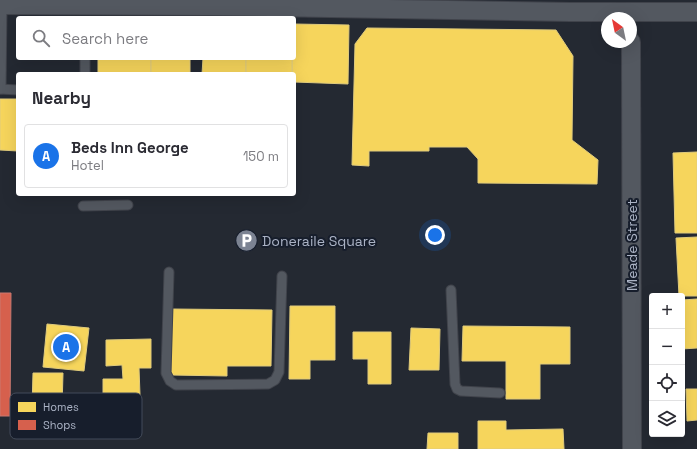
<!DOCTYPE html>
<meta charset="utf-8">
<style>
:root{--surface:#fff;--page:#f7f7f7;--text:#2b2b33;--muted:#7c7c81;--line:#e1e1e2;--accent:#1a73e8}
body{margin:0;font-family:"Space Grotesk",sans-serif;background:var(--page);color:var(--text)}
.controls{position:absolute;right:12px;bottom:12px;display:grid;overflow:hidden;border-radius:4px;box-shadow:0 4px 16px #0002}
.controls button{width:36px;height:36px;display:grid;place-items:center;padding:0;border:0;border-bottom:1px solid var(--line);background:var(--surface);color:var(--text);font:20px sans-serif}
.compass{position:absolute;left:601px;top:12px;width:36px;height:36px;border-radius:50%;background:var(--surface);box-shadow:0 4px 16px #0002;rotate:327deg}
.you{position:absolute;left:435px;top:235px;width:14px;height:14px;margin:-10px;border:3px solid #fff;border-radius:50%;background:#1a73e8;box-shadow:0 0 0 6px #1a73e833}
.badge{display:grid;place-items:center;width:26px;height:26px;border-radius:50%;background:var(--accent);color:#fff;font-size:13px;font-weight:700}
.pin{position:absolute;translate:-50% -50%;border:2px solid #fff;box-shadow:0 1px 4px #0006}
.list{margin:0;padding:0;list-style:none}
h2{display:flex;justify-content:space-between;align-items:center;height:52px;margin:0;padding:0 16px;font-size:17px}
h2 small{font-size:13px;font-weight:400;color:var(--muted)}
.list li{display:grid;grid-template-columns:26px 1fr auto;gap:12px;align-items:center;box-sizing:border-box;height:64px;margin:0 8px 8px;padding:0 8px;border:1px solid var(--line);border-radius:4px}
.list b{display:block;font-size:15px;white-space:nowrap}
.list p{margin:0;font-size:13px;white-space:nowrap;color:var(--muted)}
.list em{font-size:13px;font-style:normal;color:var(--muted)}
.icon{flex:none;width:22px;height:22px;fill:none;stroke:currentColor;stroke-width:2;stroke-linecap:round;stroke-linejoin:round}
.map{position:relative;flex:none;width:697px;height:449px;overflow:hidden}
.search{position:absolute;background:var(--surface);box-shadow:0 4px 16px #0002;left:16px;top:16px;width:280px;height:44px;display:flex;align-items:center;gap:10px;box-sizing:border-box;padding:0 14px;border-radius:4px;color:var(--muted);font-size:15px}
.panel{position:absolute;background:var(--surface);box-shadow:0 4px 16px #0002;left:16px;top:72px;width:280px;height:124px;border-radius:4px}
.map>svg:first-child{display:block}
.homes{fill:#f6d55c;stroke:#e0cb7c}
.shops{fill:#d6604d;stroke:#c97971}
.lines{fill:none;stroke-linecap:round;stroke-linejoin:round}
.service-casing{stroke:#40434b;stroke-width:11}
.minor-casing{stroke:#40434b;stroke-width:20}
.service{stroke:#535860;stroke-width:9}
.minor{stroke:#535860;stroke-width:18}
.labels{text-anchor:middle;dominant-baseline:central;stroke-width:4;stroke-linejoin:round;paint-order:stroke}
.poi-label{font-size:14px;fill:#abb3c5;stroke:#171e2c;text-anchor:start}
.street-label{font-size:14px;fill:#abb3c5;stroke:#171e2c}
.key{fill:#171e2c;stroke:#434b5a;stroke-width:1}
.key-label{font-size:11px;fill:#abb3c5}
</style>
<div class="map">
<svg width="697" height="449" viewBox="0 0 697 449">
<rect width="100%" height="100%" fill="#242932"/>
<g class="homes">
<path d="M294,24L349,25L348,84L294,82V74H292V58H294Z"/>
<path d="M367,28L556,30L573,56L572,140L598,160L597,184L478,183V159L467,147H429V151H369V166L352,165L355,44Z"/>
<rect x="98" y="58" width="53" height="16"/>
<path d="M151,58H203L190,59V74H151Z"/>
<path d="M203,58H246V74H202Z"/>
<rect x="246" y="58" width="46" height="16"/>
<path d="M0,99H18V151L0,150Z"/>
<path d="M697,152V233H675L673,153Z"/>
<path d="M697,237V296H679L676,238Z"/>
<path d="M697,299V348L682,349V300Z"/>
<path d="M290,306H335V360H310V379H289Z"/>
<path d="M172,309L272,310L271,366H227V376L171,375Z"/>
<path d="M47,324L89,328L84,371L43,367Z"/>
<path d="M463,326L570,327V364H540V399H506V361H462Z"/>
<path d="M411,328L440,329L439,370H409Z"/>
<path d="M353,332H391V384H368V359H353Z"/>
<path d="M151,339V368H139L140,395L103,396V379H123L122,365L106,366V340Z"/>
<path d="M33,373H63L62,408H32Z"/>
<path d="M686,389H697V420L687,421Z"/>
<path d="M478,421H506V430L563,429L564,449H478Z"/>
<path d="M428,433H458V449H427Z"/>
</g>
<path class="shops" d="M0,293H11L10,416H0Z"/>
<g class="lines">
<defs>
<g id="service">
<path d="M85,74V58"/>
<path d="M0,89L18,90"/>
<path d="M1,89L2,5"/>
<path d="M83,206L128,205"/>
<path d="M169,272L166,373L170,381L176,385L268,384L275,380L279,372L282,276"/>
<path d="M451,290L455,384L457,389L461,391L500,393"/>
</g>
<g id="minor">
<path d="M0,5L207,6L570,12H697"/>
<path d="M631,42L632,449"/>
</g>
</defs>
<use href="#service" class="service-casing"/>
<use href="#minor" class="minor-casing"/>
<use href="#service" class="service"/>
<use href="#minor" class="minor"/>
</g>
<defs>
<symbol id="parking-disc" viewBox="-11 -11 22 22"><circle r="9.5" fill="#7c8392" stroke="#171e2c"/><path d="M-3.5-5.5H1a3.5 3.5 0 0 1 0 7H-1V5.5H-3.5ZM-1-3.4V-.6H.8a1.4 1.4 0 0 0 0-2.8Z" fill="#fff"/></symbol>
</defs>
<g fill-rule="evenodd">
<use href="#parking-disc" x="234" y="228" width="25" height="25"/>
</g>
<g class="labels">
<g class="poi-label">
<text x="262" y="241">Doneraile Square</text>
</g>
<g class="street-label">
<text transform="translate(632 245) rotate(-90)">Meade Street</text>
</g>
</g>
<rect x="10" y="393" width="132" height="46" rx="6" class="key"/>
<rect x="18" y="402" width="18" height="10" fill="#f6d55c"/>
<rect x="18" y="420" width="18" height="10" fill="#d6604d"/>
<g class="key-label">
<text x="43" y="411">Homes</text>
<text x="43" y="429">Shops</text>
</g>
</svg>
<div class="controls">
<button>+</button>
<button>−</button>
<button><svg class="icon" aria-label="locate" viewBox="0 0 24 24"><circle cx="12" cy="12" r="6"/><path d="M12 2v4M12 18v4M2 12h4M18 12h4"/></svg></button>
<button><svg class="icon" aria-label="layers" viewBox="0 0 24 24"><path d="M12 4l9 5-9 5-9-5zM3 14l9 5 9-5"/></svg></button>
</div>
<svg class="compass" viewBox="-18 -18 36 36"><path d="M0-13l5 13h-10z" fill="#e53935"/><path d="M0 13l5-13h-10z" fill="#7c7c81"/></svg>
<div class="you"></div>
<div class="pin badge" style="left:66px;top:347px">A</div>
<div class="search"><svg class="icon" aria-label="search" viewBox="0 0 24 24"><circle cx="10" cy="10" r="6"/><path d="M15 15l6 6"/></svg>Search here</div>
<section class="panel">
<h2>Nearby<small></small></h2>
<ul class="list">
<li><span class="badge">A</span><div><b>Beds Inn George</b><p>Hotel</p></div><em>150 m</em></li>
</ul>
</section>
</div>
